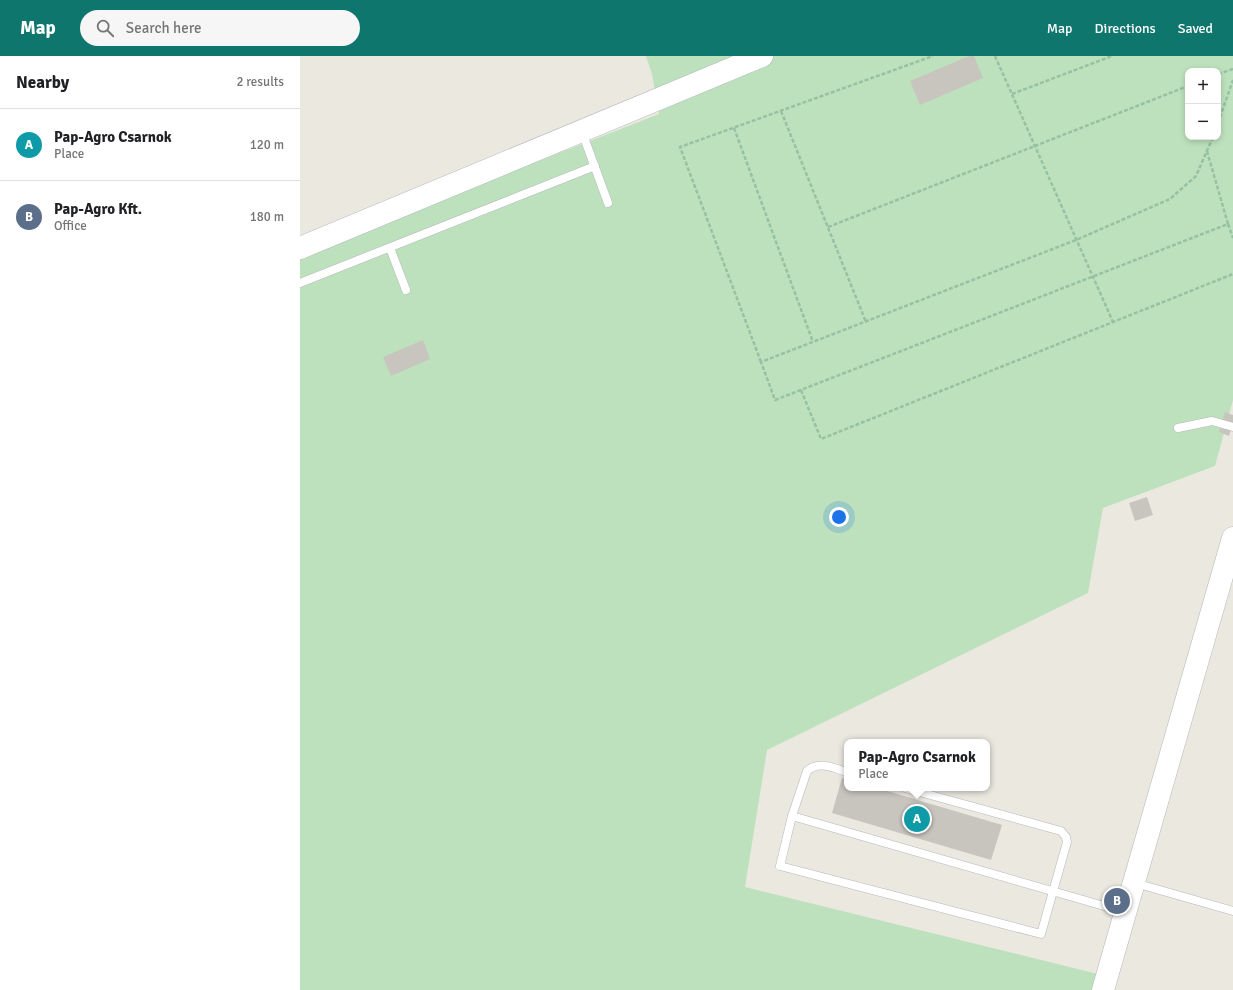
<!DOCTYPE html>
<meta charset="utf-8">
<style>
:root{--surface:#fff;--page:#f6f6f6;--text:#202124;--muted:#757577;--line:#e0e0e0;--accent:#0f766e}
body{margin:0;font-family:Signika,sans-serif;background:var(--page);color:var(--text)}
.controls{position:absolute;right:12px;top:12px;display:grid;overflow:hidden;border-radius:8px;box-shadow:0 2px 6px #0003}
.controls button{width:36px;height:36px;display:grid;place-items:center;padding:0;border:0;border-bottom:1px solid var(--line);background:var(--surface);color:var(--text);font:20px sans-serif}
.you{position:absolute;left:539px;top:461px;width:14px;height:14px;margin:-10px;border:3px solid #fff;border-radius:50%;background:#1a73e8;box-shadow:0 0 0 6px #1a73e833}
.badge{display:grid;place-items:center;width:26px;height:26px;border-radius:50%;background:var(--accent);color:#fff;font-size:13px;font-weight:700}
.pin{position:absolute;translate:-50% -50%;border:2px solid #fff;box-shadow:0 1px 4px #0006}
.popup{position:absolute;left:544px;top:683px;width:146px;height:52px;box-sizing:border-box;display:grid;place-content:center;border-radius:8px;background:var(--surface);filter:drop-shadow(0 1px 3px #0005);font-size:13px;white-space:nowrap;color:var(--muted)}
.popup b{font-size:15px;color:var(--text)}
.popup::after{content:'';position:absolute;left:50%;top:100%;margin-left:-8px;border:8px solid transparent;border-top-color:var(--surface)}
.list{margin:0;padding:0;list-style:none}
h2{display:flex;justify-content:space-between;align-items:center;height:52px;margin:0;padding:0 16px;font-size:17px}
h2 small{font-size:13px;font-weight:400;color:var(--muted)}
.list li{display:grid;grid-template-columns:26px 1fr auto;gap:12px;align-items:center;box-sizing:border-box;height:72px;padding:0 16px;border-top:1px solid var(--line)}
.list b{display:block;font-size:15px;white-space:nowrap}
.list p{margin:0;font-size:13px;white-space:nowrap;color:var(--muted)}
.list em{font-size:13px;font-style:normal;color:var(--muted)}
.icon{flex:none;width:22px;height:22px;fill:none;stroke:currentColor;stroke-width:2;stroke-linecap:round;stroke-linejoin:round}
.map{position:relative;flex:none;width:933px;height:934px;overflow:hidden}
header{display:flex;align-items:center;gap:24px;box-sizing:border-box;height:56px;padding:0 20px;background:var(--accent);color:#fff}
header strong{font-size:19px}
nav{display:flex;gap:22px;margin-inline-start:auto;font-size:14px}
.search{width:280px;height:36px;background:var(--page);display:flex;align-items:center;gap:10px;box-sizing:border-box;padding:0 14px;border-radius:22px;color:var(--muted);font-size:15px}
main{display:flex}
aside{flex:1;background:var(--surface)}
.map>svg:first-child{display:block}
.green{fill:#bde1bd;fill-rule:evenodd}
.building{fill:#c8c5bf}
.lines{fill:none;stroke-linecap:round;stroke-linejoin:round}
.service-casing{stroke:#b5b7bc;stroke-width:9}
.secondary-casing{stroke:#b3b6bc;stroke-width:23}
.path{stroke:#97c1a3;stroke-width:2.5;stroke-dasharray:4 2;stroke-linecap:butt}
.service{stroke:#fff;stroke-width:8}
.secondary{stroke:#fff;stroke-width:22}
</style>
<header>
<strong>Map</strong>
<div class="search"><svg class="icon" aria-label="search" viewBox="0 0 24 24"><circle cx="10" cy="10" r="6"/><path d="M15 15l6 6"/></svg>Search here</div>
<nav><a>Map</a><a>Directions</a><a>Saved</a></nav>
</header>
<main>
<aside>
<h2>Nearby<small>2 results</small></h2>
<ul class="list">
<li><span class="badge" style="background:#0f9aa8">A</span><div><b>Pap-Agro Csarnok</b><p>Place</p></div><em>120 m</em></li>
<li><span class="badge" style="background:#5c6f8a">B</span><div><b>Pap-Agro Kft.</b><p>Office</p></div><em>180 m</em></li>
</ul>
</aside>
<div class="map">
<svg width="933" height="934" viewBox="0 0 933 934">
<rect width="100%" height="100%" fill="#ebe8e0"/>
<path class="green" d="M346,0H933V344L915,410L803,452L788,537L467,694L445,831L810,921L807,934H0V198L359,58L352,18ZM888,15H918V81H888Z"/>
<g class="building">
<path d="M669,0H674L683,22L620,49L610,25Z"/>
<path d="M123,284L130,303L91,320L83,301Z"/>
<path d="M925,356L933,359V367L929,380L919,376Z"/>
<path d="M847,441L853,459L835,465L829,447Z"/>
<path d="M542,722L547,723V732H577L702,769L691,804L532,757Z"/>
</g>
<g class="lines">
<defs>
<g id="service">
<path d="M282,76L308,147"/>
<path d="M90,192L106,234"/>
<path d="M0,227L295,110"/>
<path d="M878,372L912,365L933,371"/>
<path d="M547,716C533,712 519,704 507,715L492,760L480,810L741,878L767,786L766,781L761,775L605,732"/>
<path d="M492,760L825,856"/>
<path d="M835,827L933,855"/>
</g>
<g id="secondary">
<path d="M0,192L462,0"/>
<path d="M803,934L933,482"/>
</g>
</defs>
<use href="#service" class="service-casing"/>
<use href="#secondary" class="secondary-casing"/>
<g class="path">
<path d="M695,0L813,266"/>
<path d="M918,18L933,13"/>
<path d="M712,38L812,0"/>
<path d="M481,55L566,266"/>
<path d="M918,67L933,24"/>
<path d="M434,72L513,286"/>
<path d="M907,95L928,168L475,344L461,306L776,184L870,143L896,120L913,81"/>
<path d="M928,168L933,182"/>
<path d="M528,171L888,30"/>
<path d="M461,306L380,91L633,0"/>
<path d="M501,334L521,383L933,218"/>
</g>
<use href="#service" class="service"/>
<use href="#secondary" class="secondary"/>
</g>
</svg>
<div class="controls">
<button>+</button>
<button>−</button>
</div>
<div class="you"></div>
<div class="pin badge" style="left:617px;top:763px;background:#0f9aa8">A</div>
<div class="popup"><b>Pap-Agro Csarnok</b>Place</div>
<div class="pin badge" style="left:817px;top:845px;background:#5c6f8a">B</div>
</div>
</main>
